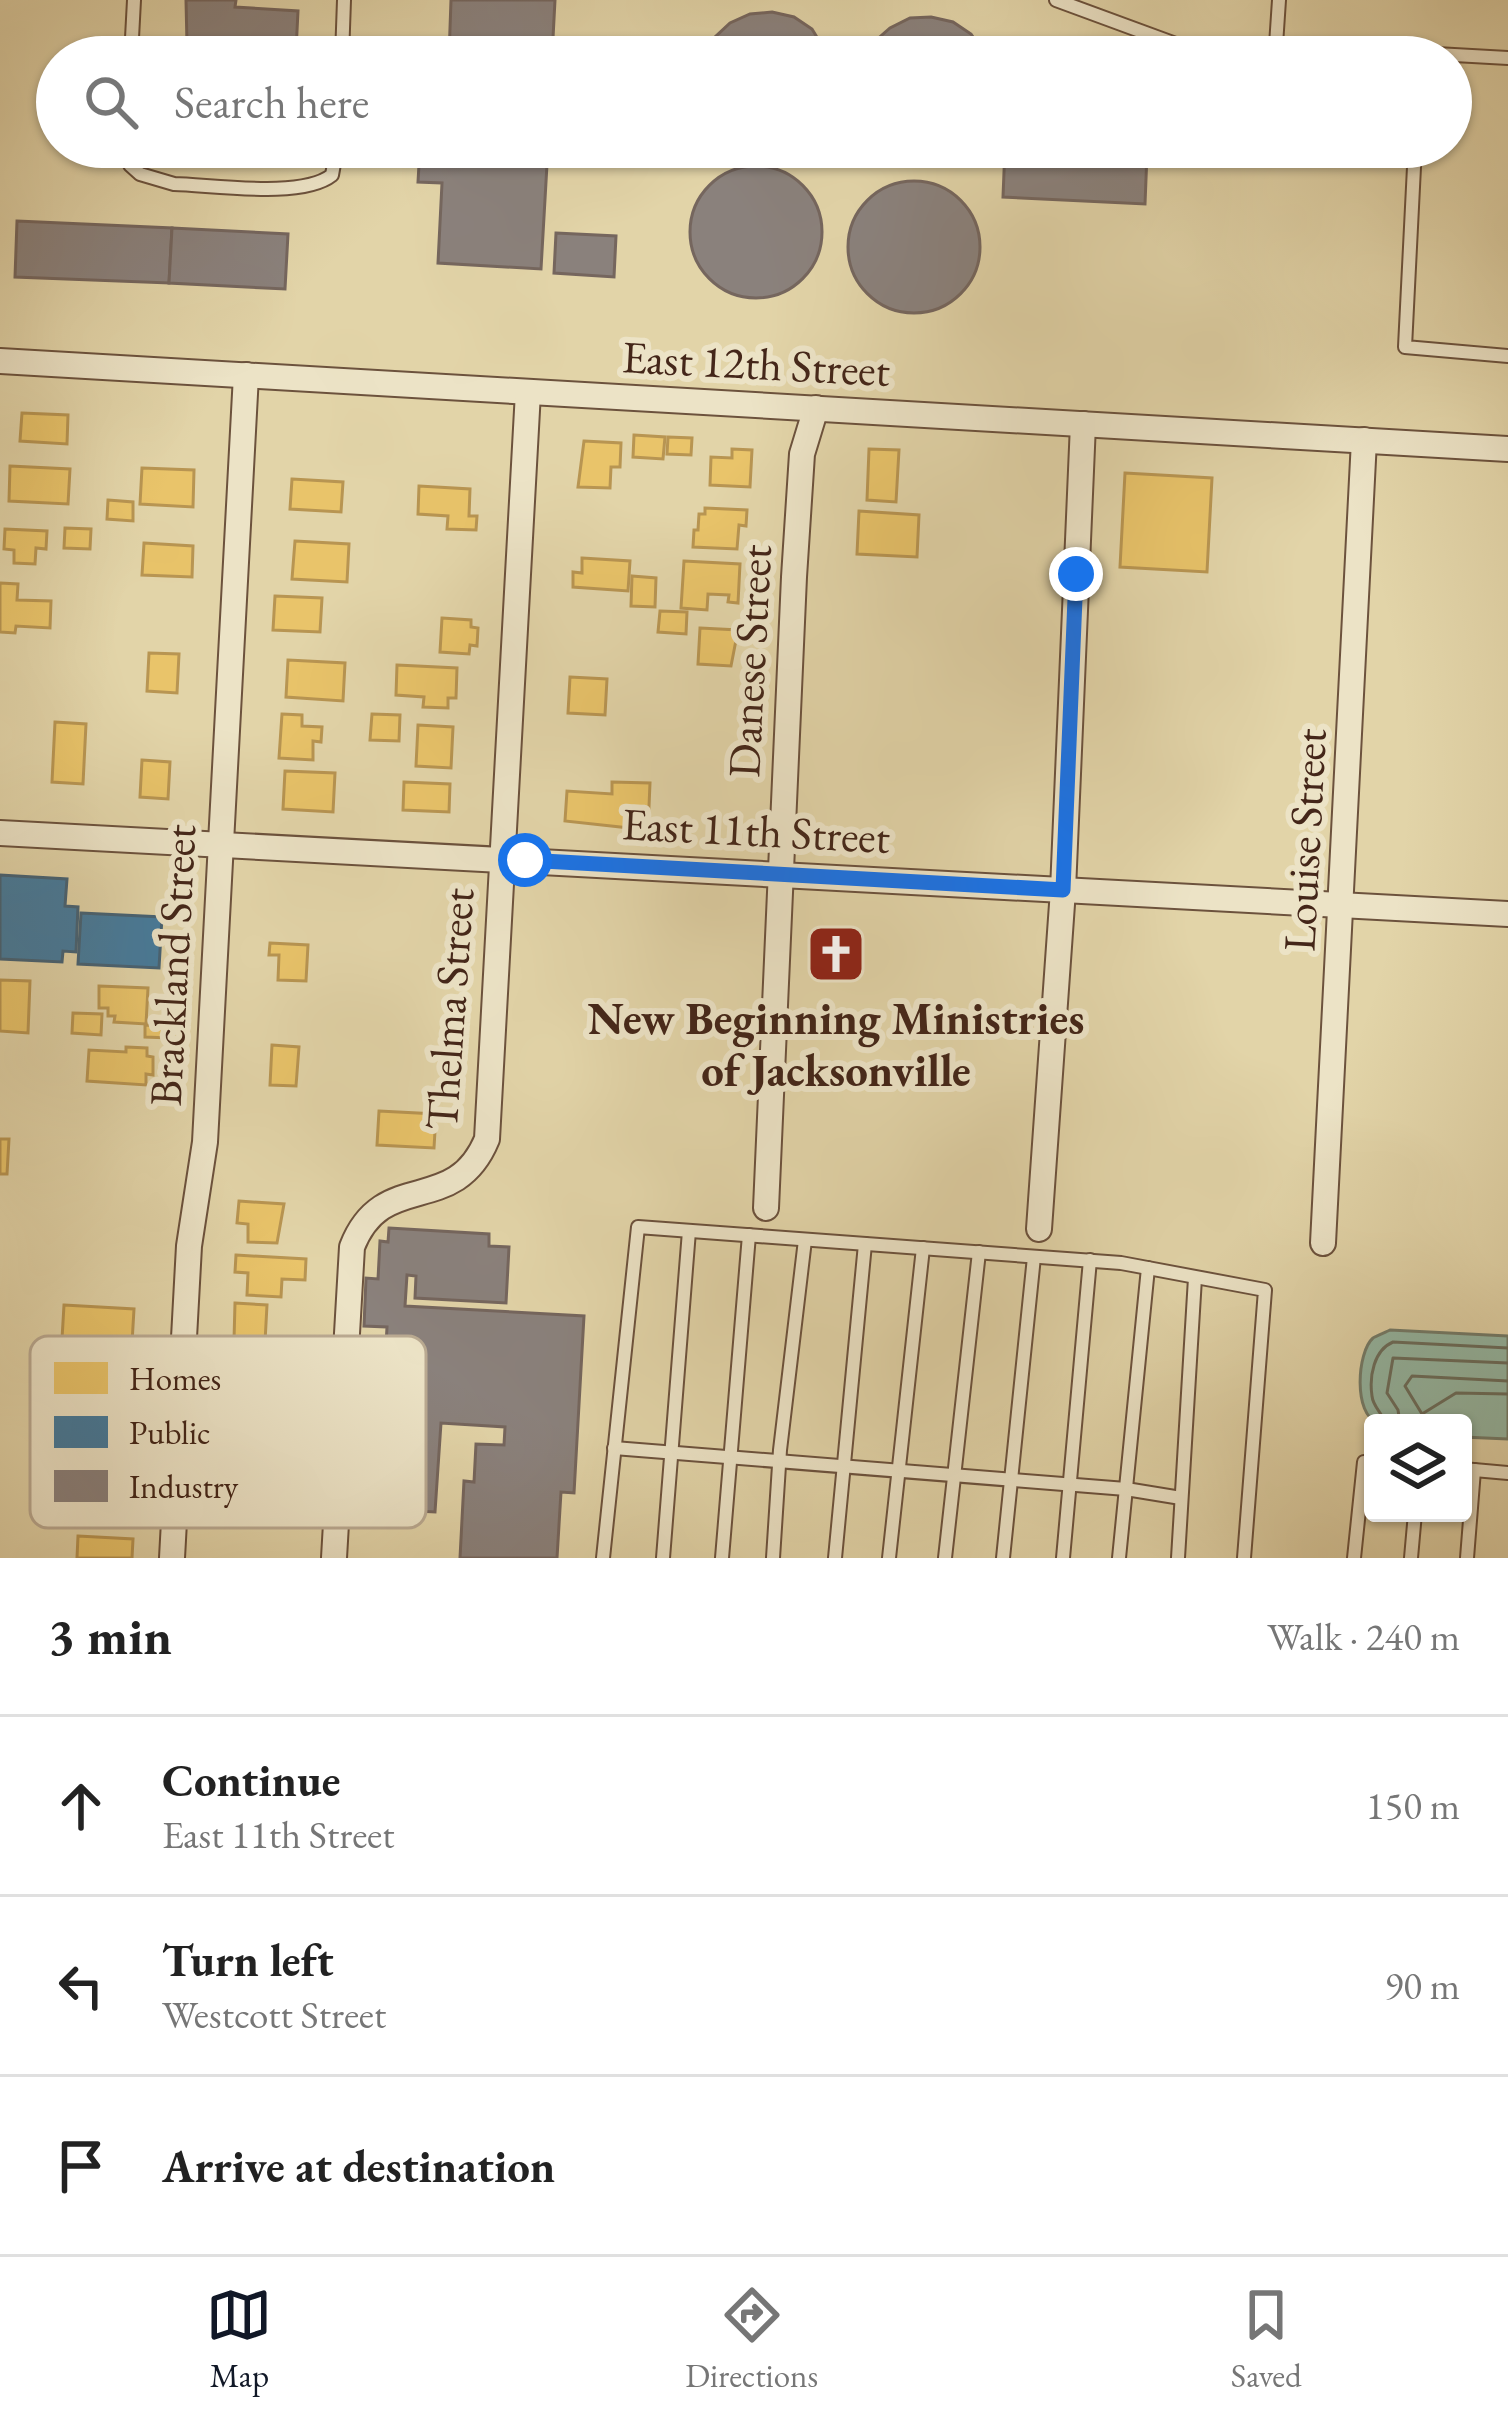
<!DOCTYPE html>
<meta charset="utf-8">
<style>
:root{--surface:#fff;--page:#f2f2f2;--text:#222;--muted:#767676;--line:#e0e0e0;--accent:#111827}
body{margin:0;font-family:"EB Garamond",serif;background:var(--page);color:var(--text)}
.controls{position:absolute;right:36px;bottom:36px;display:grid;overflow:hidden;border-radius:12px;box-shadow:0 3px 9px #0004}
.controls button{width:108px;height:108px;display:grid;place-items:center;padding:0;border:0;border-bottom:3px solid var(--line);background:var(--surface);color:var(--text);font:60px sans-serif}
.stop{position:absolute;width:36px;height:36px;margin:-27px;border:9px solid #1a73e8;border-radius:50%;background:#fff}
.stop.end{background:#1a73e8;border-color:#fff;box-shadow:0 3px 12px #0008}
.list{margin:0;padding:0;list-style:none}
h2{display:flex;justify-content:space-between;align-items:center;height:156px;margin:0;padding:0 48px;font-size:51px}
h2 small{font-size:39px;font-weight:400;color:var(--muted)}
.list li{display:grid;grid-template-columns:78px 1fr auto;gap:36px;align-items:center;box-sizing:border-box;height:180px;padding:0 48px;border-top:3px solid var(--line)}
.list b{display:block;font-size:45px;white-space:nowrap}
.list p{margin:0;font-size:39px;white-space:nowrap;color:var(--muted)}
.list em{font-size:39px;font-style:normal;color:var(--muted)}
.icon{flex:none;width:66px;height:66px;fill:none;stroke:currentColor;stroke-width:2;stroke-linecap:round;stroke-linejoin:round}
.map{position:relative;flex:none;width:1508px;height:1558px;overflow:hidden}
.search{position:absolute;background:var(--surface);box-shadow:0 3px 9px #0004;left:36px;right:36px;top:36px;height:132px;display:flex;align-items:center;gap:30px;box-sizing:border-box;padding:0 42px;border-radius:66px;color:var(--muted);font-size:45px}
.sheet{height:696px;background:var(--surface)}
nav{display:flex;justify-content:space-around;align-items:center;box-sizing:border-box;height:168px;border-top:3px solid var(--line);background:var(--surface);font-size:33px;color:var(--muted)}
nav a{display:grid;justify-items:center;gap:6px}
nav .on{color:var(--accent)}
.map>svg:first-child{display:block}
.water{fill:#95b8a4;stroke:#757e6c;stroke-width:3}
.homes{fill:#e9c46a;stroke:#b89552;stroke-width:3}
.public{fill:#457b9d;stroke:#456275;stroke-width:3}
.industry{fill:#8a817c;stroke:#75665e;stroke-width:3}
.lines{fill:none;stroke-linecap:round;stroke-linejoin:round}
.shore{stroke:#6c6f5e;stroke-width:3}
.lane-casing{stroke:#6c523d;stroke-width:16}
.street-casing{stroke:#6c523d;stroke-width:28}
.lane{stroke:#ece3c6;stroke-width:12}
.street{stroke:#ece3c6;stroke-width:24}
.route{stroke:#1a73e8;stroke-width:15}
.labels{text-anchor:middle;dominant-baseline:central;stroke-width:12;stroke-linejoin:round;paint-order:stroke}
.street-label{font-size:45px;fill:#442619;stroke:#ece3c6}
.poi-label{font-size:45px;font-weight:bold;fill:#442619;stroke:#ece3c6}
.key{fill:#ece3c6;stroke:#baaa92;stroke-width:3}
.key-label{font-size:33px;fill:#442619}
</style>
<div class="map">
<svg width="1508" height="1558" viewBox="0 0 1508 1558">
<rect width="100%" height="100%" fill="#e2d4a8"/>
<filter id="stains"><feTurbulence type="fractalNoise" baseFrequency=".00167" numOctaves="4"/><feColorMatrix values="0 0 0 0 .2 0 0 0 0 .09 0 0 0 0 .02 0 0 0 .5 -.17"/></filter>
<radialGradient id="worn" r=".72"><stop offset=".6" stop-color="#630" stop-opacity="0"/><stop offset="1" stop-color="#630" stop-opacity=".3"/></radialGradient>
<path class="water" d="M1390,1330L1508,1336V1439L1463,1437V1423C1441,1423 1397,1429 1378,1423C1353,1415 1357,1352 1373,1338C1374,1337 1388,1331 1390,1330Z"/>
<g class="homes">
<path d="M22,413L68,415L67,444L20,441Z"/>
<path d="M634,435L665,437L663,459L633,457Z"/>
<path d="M668,437L692,438L691,455L667,454Z"/>
<path d="M584,441L621,443L620,467H611L610,488L578,487Z"/>
<path d="M732,449L752,450L750,487L710,485L711,457L732,458Z"/>
<path d="M869,449L899,450L896,502L867,500Z"/>
<path d="M10,466L70,469L68,504L9,501Z"/>
<path d="M142,468L194,470L193,507L140,504Z"/>
<path d="M1125,473L1212,478L1207,572L1120,567Z"/>
<path d="M292,479L343,482L341,512L290,509Z"/>
<path d="M419,486L470,489L469,516H477L476,530L447,529L448,516L418,514Z"/>
<path d="M108,500L133,502V521L107,519Z"/>
<path d="M705,508L747,510L746,526L739,525L737,549L693,547L694,530H698L699,514H705Z"/>
<path d="M859,511L919,515L917,557L857,554Z"/>
<path d="M65,528L91,529L90,549L64,548Z"/>
<path d="M5,529L47,531L46,549L36,548L35,564L14,563V550L4,549Z"/>
<path d="M295,541L349,544L347,582L292,579Z"/>
<path d="M144,543L193,546L192,577L142,575Z"/>
<path d="M582,558L630,561L628,591L573,587V572L582,573Z"/>
<path d="M684,561L740,564L738,603L728,602L729,595L708,594L707,610L681,608Z"/>
<path d="M632,576L656,578L655,607L631,606Z"/>
<path d="M0,583L18,584L17,600L51,601L50,628L16,626L15,633L0,632Z"/>
<path d="M275,596L322,598L320,632L273,630Z"/>
<path d="M660,611L687,612L686,634L658,632Z"/>
<path d="M442,618L471,620V627L478,628L477,646L470,645L469,654L440,652Z"/>
<path d="M700,628L738,630L731,666L698,664Z"/>
<path d="M149,653L179,654L177,693L147,691Z"/>
<path d="M288,660L345,663L343,701L286,697Z"/>
<path d="M397,665L457,668L456,698H448V708L423,707L424,697L396,695Z"/>
<path d="M570,677L607,679L605,715L568,713Z"/>
<path d="M282,714L302,715V726L322,727L321,742L313,741V760L279,758Z"/>
<path d="M372,714L400,715L399,741L370,740Z"/>
<path d="M55,722L86,724L83,784L52,782Z"/>
<path d="M418,725L453,727L451,768L416,766Z"/>
<path d="M142,760L170,762L168,799L140,797Z"/>
<path d="M285,771L335,773L333,812L283,809Z"/>
<path d="M404,782L450,784L449,812L403,810Z"/>
<path d="M612,782L650,783L648,830L565,821L567,791L612,794Z"/>
<path d="M270,943L308,945L306,981L278,980L279,955H269Z"/>
<path d="M0,980L30,981L28,1033L0,1031Z"/>
<path d="M99,986L148,988L146,1024L114,1022L115,1016H108V1008H99Z"/>
<path d="M73,1013L102,1014L101,1035L72,1033Z"/>
<path d="M145,1025L169,1026V1038L145,1037Z"/>
<path d="M272,1045L299,1047L296,1086L270,1085Z"/>
<path d="M126,1047L147,1048V1056L153,1057V1075L146,1074V1085L87,1081L89,1050L126,1052Z"/>
<path d="M379,1111L436,1114L434,1148L377,1145Z"/>
<path d="M0,1139H9L7,1174H0Z"/>
<path d="M239,1201L284,1204L277,1243L248,1242V1224L237,1223Z"/>
<path d="M236,1255L306,1259L305,1280L282,1279L281,1297L247,1295L248,1273L235,1272Z"/>
<path d="M235,1303L267,1305L265,1342L234,1340Z"/>
<path d="M64,1305L134,1309L132,1343L62,1339Z"/>
<path d="M78,1536L133,1539L132,1558H77Z"/>
</g>
<g class="public">
<path d="M0,875L67,879L65,906L78,907L76,952L63,951L62,962L0,959Z"/>
<path d="M81,913L162,917L159,968L78,964Z"/>
</g>
<g class="industry">
<path d="M186,0H236L235,7L298,11L296,51L187,44Z"/>
<path d="M451,0H555L552,57H449Z"/>
<path d="M772,12L794,17L812,29L829,57H704L714,38L730,23L750,14Z"/>
<path d="M931,17L953,22L971,34L987,57H866L873,43L890,28L910,18Z"/>
<path d="M420,147H548L541,269L438,263L442,183L418,182Z"/>
<path d="M1005,147H1134L1133,153L1147,154L1145,204L1003,197Z"/>
<circle cx="756" cy="232" r="66"/>
<circle cx="914" cy="247" r="66"/>
<path d="M17,221L172,228L169,283L15,277Z"/>
<path d="M172,228L288,234L285,289L169,283Z"/>
<path d="M556,233L616,236L614,277L554,273Z"/>
<path d="M389,1228L489,1234V1246L509,1247L506,1303L415,1298L416,1276L407,1275L405,1306L584,1316L574,1493L561,1492L557,1558H460L464,1481L474,1482L476,1444L504,1445L505,1427L441,1423L435,1512L397,1510L402,1421L368,1419L370,1382L384,1383L387,1327L364,1326L366,1278L378,1279L380,1241L388,1242Z"/>
</g>
<g class="lines">
<g class="shore">
<path d="M1508,1381L1412,1376L1405,1386L1422,1414L1456,1393L1508,1394"/>
<path d="M1385,1423C1382,1412 1373,1407 1372,1396C1369,1376 1374,1350 1393,1342L1508,1348"/>
<path d="M1400,1423L1398,1410L1387,1393L1393,1358L1508,1363"/>
</g>
<defs>
<g id="lane">
<path d="M1056,0L1181,46L1276,45"/>
<path d="M1279,0L1276,45L1508,58"/>
<path d="M131,57L134,0"/>
<path d="M342,57L344,0"/>
<path d="M126,147L130,165L140,174L174,184C214,185 302,199 332,175L337,147"/>
<path d="M1415,147L1405,347L1508,356"/>
<path d="M614,1448L1126,1489L1181,1498"/>
<path d="M1463,1469L1508,1473"/>
<path d="M603,1558L638,1227L1121,1263L1265,1290L1244,1558"/>
<path d="M663,1558L689,1231"/>
<path d="M722,1558L749,1235"/>
<path d="M773,1558L780,1450L805,1240"/>
<path d="M835,1558L865,1244"/>
<path d="M889,1558L923,1248"/>
<path d="M945,1558L979,1252"/>
<path d="M1003,1558L1034,1257"/>
<path d="M1063,1558L1090,1260"/>
<path d="M1119,1558L1148,1268"/>
<path d="M1178,1558L1195,1278"/>
<path d="M1354,1558L1364,1462L1373,1463"/>
<path d="M1411,1558L1415,1513"/>
<path d="M1467,1558L1474,1470"/>
</g>
<g id="street">
<path d="M0,361L1508,449"/>
<path d="M0,833L1508,914"/>
<path d="M766,1208L794,577L802,454L816,408"/>
<path d="M1039,1229L1063,890L1083,424"/>
<path d="M1323,1243L1364,440"/>
<path d="M172,1558L189,1246L205,1142L246,375"/>
<path d="M334,1558L352,1247C383,1167 454,1219 487,1139L528,392"/>
</g>
</defs>
<use href="#lane" class="lane-casing"/>
<use href="#street" class="street-casing"/>
<use href="#lane" class="lane"/>
<use href="#street" class="street"/>
</g>
<g class="lines">
<path class="route" d="M525,860L1063,890L1076,574"/>
</g>
<defs>
<symbol id="church-square" viewBox="-11 -11 22 22"><rect x="-9" y="-9" width="18" height="18" rx="4" fill="#8f2418" stroke="#ece3c6"/><path d="M-1.2-6h2.4v3.5h3.3v2.4h-3.3V6h-2.4V-.1h-3.3v-2.4h3.3Z" fill="#fff"/></symbol>
</defs>
<g fill-rule="evenodd">
<use href="#church-square" x="803" y="921" width="66" height="66"/>
</g>
<g class="labels">
<g class="street-label">
<text transform="translate(756 363) rotate(3)">East 12th Street</text>
<text transform="translate(749 661) rotate(-87)">Danese Street</text>
<text transform="translate(756 830) rotate(3)">East 11th Street</text>
<text transform="translate(1304 840) rotate(-87)">Louise Street</text>
<text transform="translate(172 965) rotate(-87)">Brackland Street</text>
<text transform="translate(449 1009) rotate(-86)">Thelma Street</text>
</g>
<g class="poi-label">
<text x="836" y="1018">New Beginning Ministries<tspan x="836" dy="52">of Jacksonville</tspan></text>
</g>
</g>
<rect x="30" y="1336" width="396" height="192" rx="18" class="key"/>
<rect x="54" y="1362" width="54" height="32" fill="#e9c46a"/>
<rect x="54" y="1416" width="54" height="32" fill="#457b9d"/>
<rect x="54" y="1470" width="54" height="32" fill="#8a817c"/>
<g class="key-label">
<text x="129" y="1390">Homes</text>
<text x="129" y="1444">Public</text>
<text x="129" y="1498">Industry</text>
</g>
<rect width="100%" height="100%" filter="url(#stains)"/>
<rect width="100%" height="100%" fill="url(#worn)"/>
</svg>
<div class="controls">
<button><svg class="icon" aria-label="layers" viewBox="0 0 24 24"><path d="M12 4l9 5-9 5-9-5zM3 14l9 5 9-5"/></svg></button>
</div>
<div class="stop" style="left:525px;top:860px"></div>
<div class="stop end" style="left:1076px;top:574px"></div>
<div class="search"><svg class="icon" aria-label="search" viewBox="0 0 24 24"><circle cx="10" cy="10" r="6"/><path d="M15 15l6 6"/></svg>Search here</div>
</div>
<section class="sheet">
<h2>3 min<small>Walk · 240 m</small></h2>
<ul class="list">
<li><svg class="icon" aria-label="ahead" viewBox="0 0 24 24"><path d="M12 20V5M6 11l6-6 6 6"/></svg><div><b>Continue</b><p>East 11th Street</p></div><em>150 m</em></li>
<li><svg class="icon" aria-label="left" viewBox="0 0 24 24"><path d="M17 20v-9H6M10 6l-5 5 5 5"/></svg><div><b>Turn left</b><p>Westcott Street</p></div><em>90 m</em></li>
<li><svg class="icon" aria-label="arrive" viewBox="0 0 24 24"><path d="M6 21V4h12l-3 4 3 4H6"/></svg><div><b>Arrive at destination</b></div></li>
</ul>
</section>
<nav>
<a class="on"><svg class="icon" aria-label="map" viewBox="0 0 24 24"><path d="M3 6l6-2 6 2 6-2v14l-6 2-6-2-6 2zM9 4v14M15 6v14"/></svg>Map</a>
<a><svg class="icon" aria-label="directions" viewBox="0 0 24 24"><path d="M12 3l9 9-9 9-9-9zM9 14v-3h6M13 9l2 2-2 2"/></svg>Directions</a>
<a><svg class="icon" aria-label="saved" viewBox="0 0 24 24"><path d="M7 4h10v16l-5-4-5 4z"/></svg>Saved</a>
</nav>
